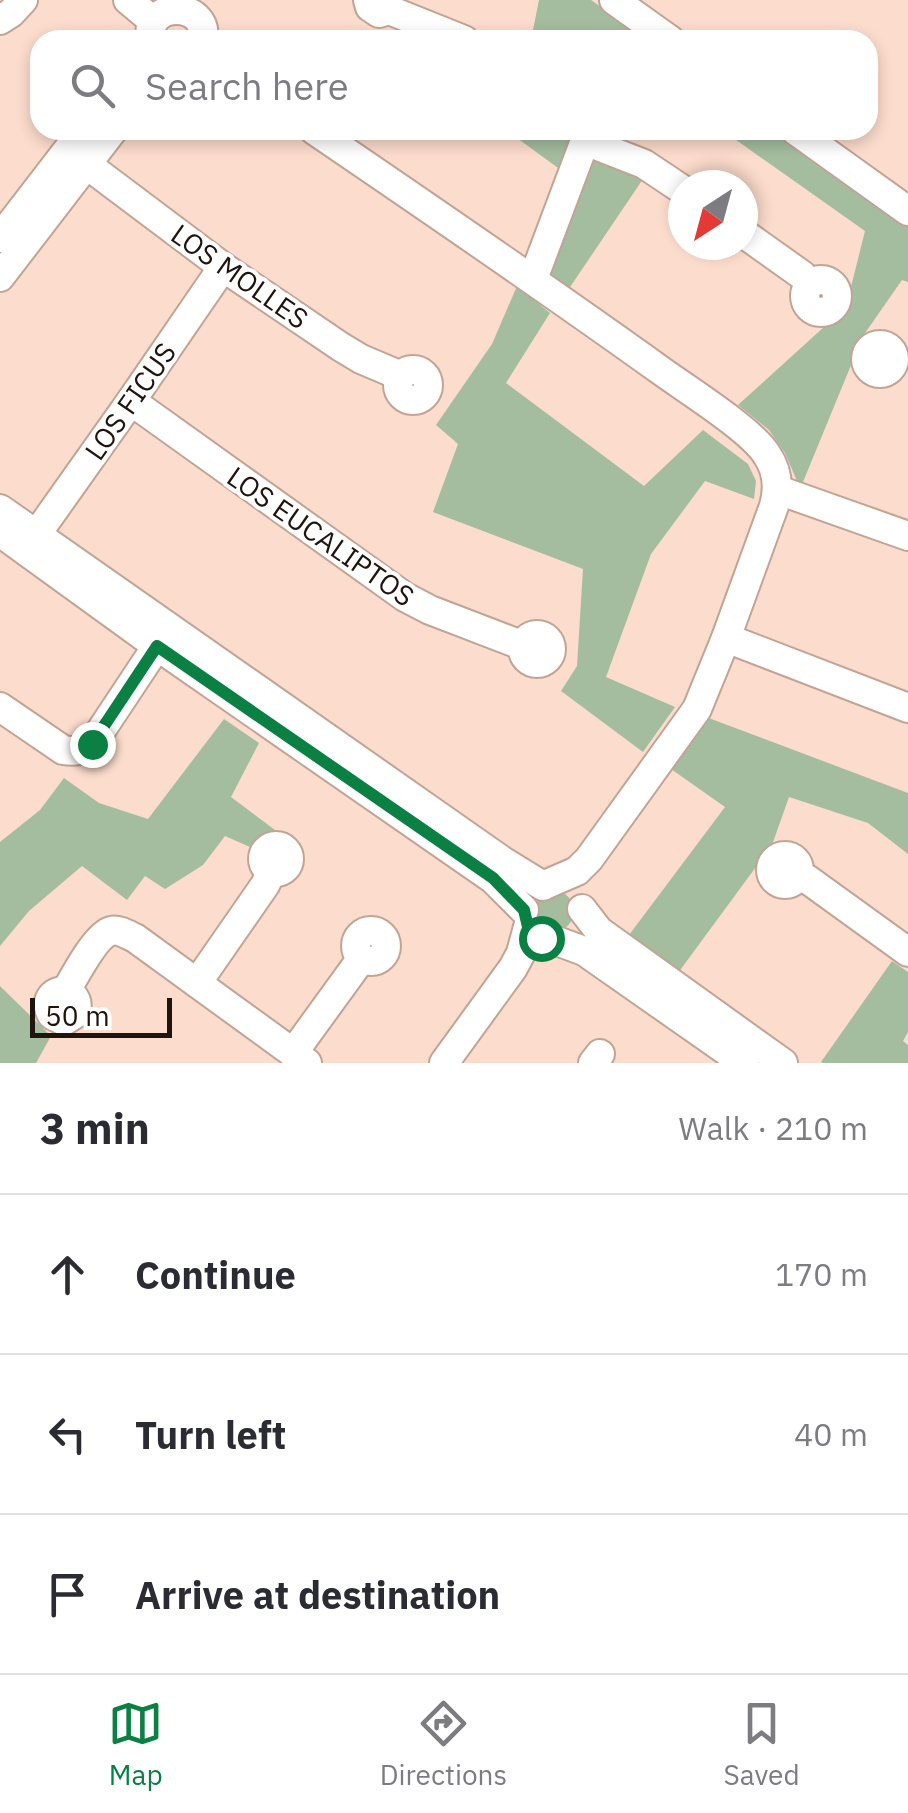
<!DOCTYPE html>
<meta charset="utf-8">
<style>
:root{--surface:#fff;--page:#f2f2f3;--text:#2b2b33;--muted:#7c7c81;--line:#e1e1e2;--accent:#0b8043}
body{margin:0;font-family:"IBM Plex Sans",sans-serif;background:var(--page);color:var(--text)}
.compass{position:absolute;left:668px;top:170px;width:90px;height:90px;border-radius:50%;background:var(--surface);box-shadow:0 5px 15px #0003;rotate:216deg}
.scale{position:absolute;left:30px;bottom:25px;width:142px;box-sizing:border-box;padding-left:10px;border:5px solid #1f140e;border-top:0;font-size:28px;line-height:35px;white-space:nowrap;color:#1f140e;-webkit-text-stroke:8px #fff;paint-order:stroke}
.stop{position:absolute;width:30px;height:30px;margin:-22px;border:8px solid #0b8043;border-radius:50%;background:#fff}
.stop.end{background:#0b8043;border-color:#fff;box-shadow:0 2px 10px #0008}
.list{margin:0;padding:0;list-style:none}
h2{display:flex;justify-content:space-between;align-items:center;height:130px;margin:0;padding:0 40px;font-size:42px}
h2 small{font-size:32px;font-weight:400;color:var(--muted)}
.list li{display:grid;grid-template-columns:65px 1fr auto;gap:30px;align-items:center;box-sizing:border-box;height:160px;padding:0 40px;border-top:2px solid var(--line)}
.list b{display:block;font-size:38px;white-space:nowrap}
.list em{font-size:32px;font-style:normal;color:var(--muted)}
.icon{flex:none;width:55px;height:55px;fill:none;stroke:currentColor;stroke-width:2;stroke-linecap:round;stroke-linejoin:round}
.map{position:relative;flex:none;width:908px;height:1063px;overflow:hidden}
.search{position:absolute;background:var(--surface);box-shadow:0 5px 15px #0003;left:30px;right:30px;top:30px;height:110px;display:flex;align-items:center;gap:25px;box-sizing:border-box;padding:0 35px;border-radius:30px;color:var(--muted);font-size:38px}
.sheet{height:610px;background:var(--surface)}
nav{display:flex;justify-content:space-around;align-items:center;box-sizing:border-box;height:140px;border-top:2px solid var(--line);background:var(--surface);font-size:28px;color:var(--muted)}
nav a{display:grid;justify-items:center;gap:5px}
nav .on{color:var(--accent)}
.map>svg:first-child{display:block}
.green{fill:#a4bd9f}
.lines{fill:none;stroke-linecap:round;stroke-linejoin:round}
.minor-casing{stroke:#c2a495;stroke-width:32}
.minor{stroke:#fff;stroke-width:28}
.route{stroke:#0b8043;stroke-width:12}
.labels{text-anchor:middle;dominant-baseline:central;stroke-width:8;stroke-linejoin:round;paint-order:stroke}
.street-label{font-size:28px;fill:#1f140e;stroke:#fff}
</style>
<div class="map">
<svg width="908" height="1063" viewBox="0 0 908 1063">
<rect width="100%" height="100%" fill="#fcdccc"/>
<g class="green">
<path d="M539,0H591L648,40H531Z"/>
<path d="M518,130H583L565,173L517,138Z"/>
<path d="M722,130H774L908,225V282L902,280L863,336L803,482L797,481L785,453L769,430L738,405L846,307L865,231Z"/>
<path d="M590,153L645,176L564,296L541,278Z"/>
<path d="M517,286L550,313L506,383L644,486L703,430L748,464L756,481L754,499L705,481L651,554L606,677L675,707L643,752L561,691L577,666L583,569L433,512L458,444L436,425L492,344Z"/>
<path d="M706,717L908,793V854L868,823L789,797L772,845L678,973L629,935L725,807L671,769L702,727Z"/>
<path d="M224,719L259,743L231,797L275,830L262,837L250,847L225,836L203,865L165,889L145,876L127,900L82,866L29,911L0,946V842L40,810L64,778L99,803L148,819Z"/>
<circle cx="554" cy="911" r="20"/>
<path d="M892,961L908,972V1032L903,1041L908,1045V1063H823L821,1062Z"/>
<path d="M0,986L51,1036L36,1063H0Z"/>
</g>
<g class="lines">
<defs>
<g id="minor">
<path d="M128,0L152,20"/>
<path d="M368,0L370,7L379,13L389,10L464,40"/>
<path d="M614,0L670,40"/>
<path d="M0,20L11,13L23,0"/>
<path d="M151,40C143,0 210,0 203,40"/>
<path d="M314,130C430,209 546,288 660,370C686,389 752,430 767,455C778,471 779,488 774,506L726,638L697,709L589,859L577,871L547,884"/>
<path d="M795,130L908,211"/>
<path d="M585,141L644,164L683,190"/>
<path d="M86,164L223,267L341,347L361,359L401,376"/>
<path d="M743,233L802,275L810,284"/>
<path d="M0,238L83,130"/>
<path d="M0,277L113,130"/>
<path d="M533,279L589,130"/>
<circle cx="821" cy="296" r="16"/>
<circle cx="880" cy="359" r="14"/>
<circle cx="413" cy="385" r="15"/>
<path d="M131,401L405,597L430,610L524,646"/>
<path d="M778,490L908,536"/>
<path d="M0,509L504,862L543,886"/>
<path d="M1,533L157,646L493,879L524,910"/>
<path d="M36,535L131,401L223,267"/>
<circle cx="537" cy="649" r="14"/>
<path d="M726,638L908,708"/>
<path d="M0,707L63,750C75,752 82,751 92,744L157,646"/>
<circle cx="276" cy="859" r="13"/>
<circle cx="785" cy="870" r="14"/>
<path d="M797,877L807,879L908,952"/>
<path d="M582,909L599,931L783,1063"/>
<circle cx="371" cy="946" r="15"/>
<path d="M557,941L584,951L744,1063"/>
<path d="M197,983L265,885L272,871"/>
<path d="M66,991C76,996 79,1003 75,1014L64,1021L52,1015C44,1002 51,991 66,991C74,977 96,935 111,931C119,929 128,935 135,938L307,1063"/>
<path d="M293,1053L362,958"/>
<path d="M444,1063L513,968L521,953L528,927"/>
<path d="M593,1063L600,1054"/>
</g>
</defs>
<use href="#minor" class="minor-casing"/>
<use href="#minor" class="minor"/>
</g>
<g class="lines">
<path class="route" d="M92,744L157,646L493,878L524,910L528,927L541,938"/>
</g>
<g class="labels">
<g class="street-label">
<text transform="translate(240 276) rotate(35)">LOS MOLLES</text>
<text transform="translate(130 401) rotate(-55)">LOS FICUS</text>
<text transform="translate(321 536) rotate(35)">LOS EUCALIPTOS</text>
</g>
</g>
</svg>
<svg class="compass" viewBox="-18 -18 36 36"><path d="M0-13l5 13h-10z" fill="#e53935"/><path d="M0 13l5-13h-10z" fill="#7c7c81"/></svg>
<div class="scale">50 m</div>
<div class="stop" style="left:541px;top:938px"></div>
<div class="stop end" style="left:92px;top:744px"></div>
<div class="search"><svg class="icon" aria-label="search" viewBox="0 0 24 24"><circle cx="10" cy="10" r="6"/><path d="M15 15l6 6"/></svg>Search here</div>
</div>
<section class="sheet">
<h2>3 min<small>Walk · 210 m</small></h2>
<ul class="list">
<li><svg class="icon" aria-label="ahead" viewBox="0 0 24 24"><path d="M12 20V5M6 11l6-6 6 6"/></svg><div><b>Continue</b></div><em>170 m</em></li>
<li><svg class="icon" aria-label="left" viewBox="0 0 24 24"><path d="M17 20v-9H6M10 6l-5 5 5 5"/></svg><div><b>Turn left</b></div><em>40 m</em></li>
<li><svg class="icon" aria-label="arrive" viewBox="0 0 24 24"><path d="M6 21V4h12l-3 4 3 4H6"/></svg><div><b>Arrive at destination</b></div></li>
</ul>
</section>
<nav>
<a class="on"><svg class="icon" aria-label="map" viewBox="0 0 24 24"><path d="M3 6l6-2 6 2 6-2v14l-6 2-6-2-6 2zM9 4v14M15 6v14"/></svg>Map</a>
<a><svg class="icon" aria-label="directions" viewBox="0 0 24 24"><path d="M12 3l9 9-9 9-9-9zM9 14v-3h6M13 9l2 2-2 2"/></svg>Directions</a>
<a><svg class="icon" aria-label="saved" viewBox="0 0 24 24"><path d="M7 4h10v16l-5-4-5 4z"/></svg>Saved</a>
</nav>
